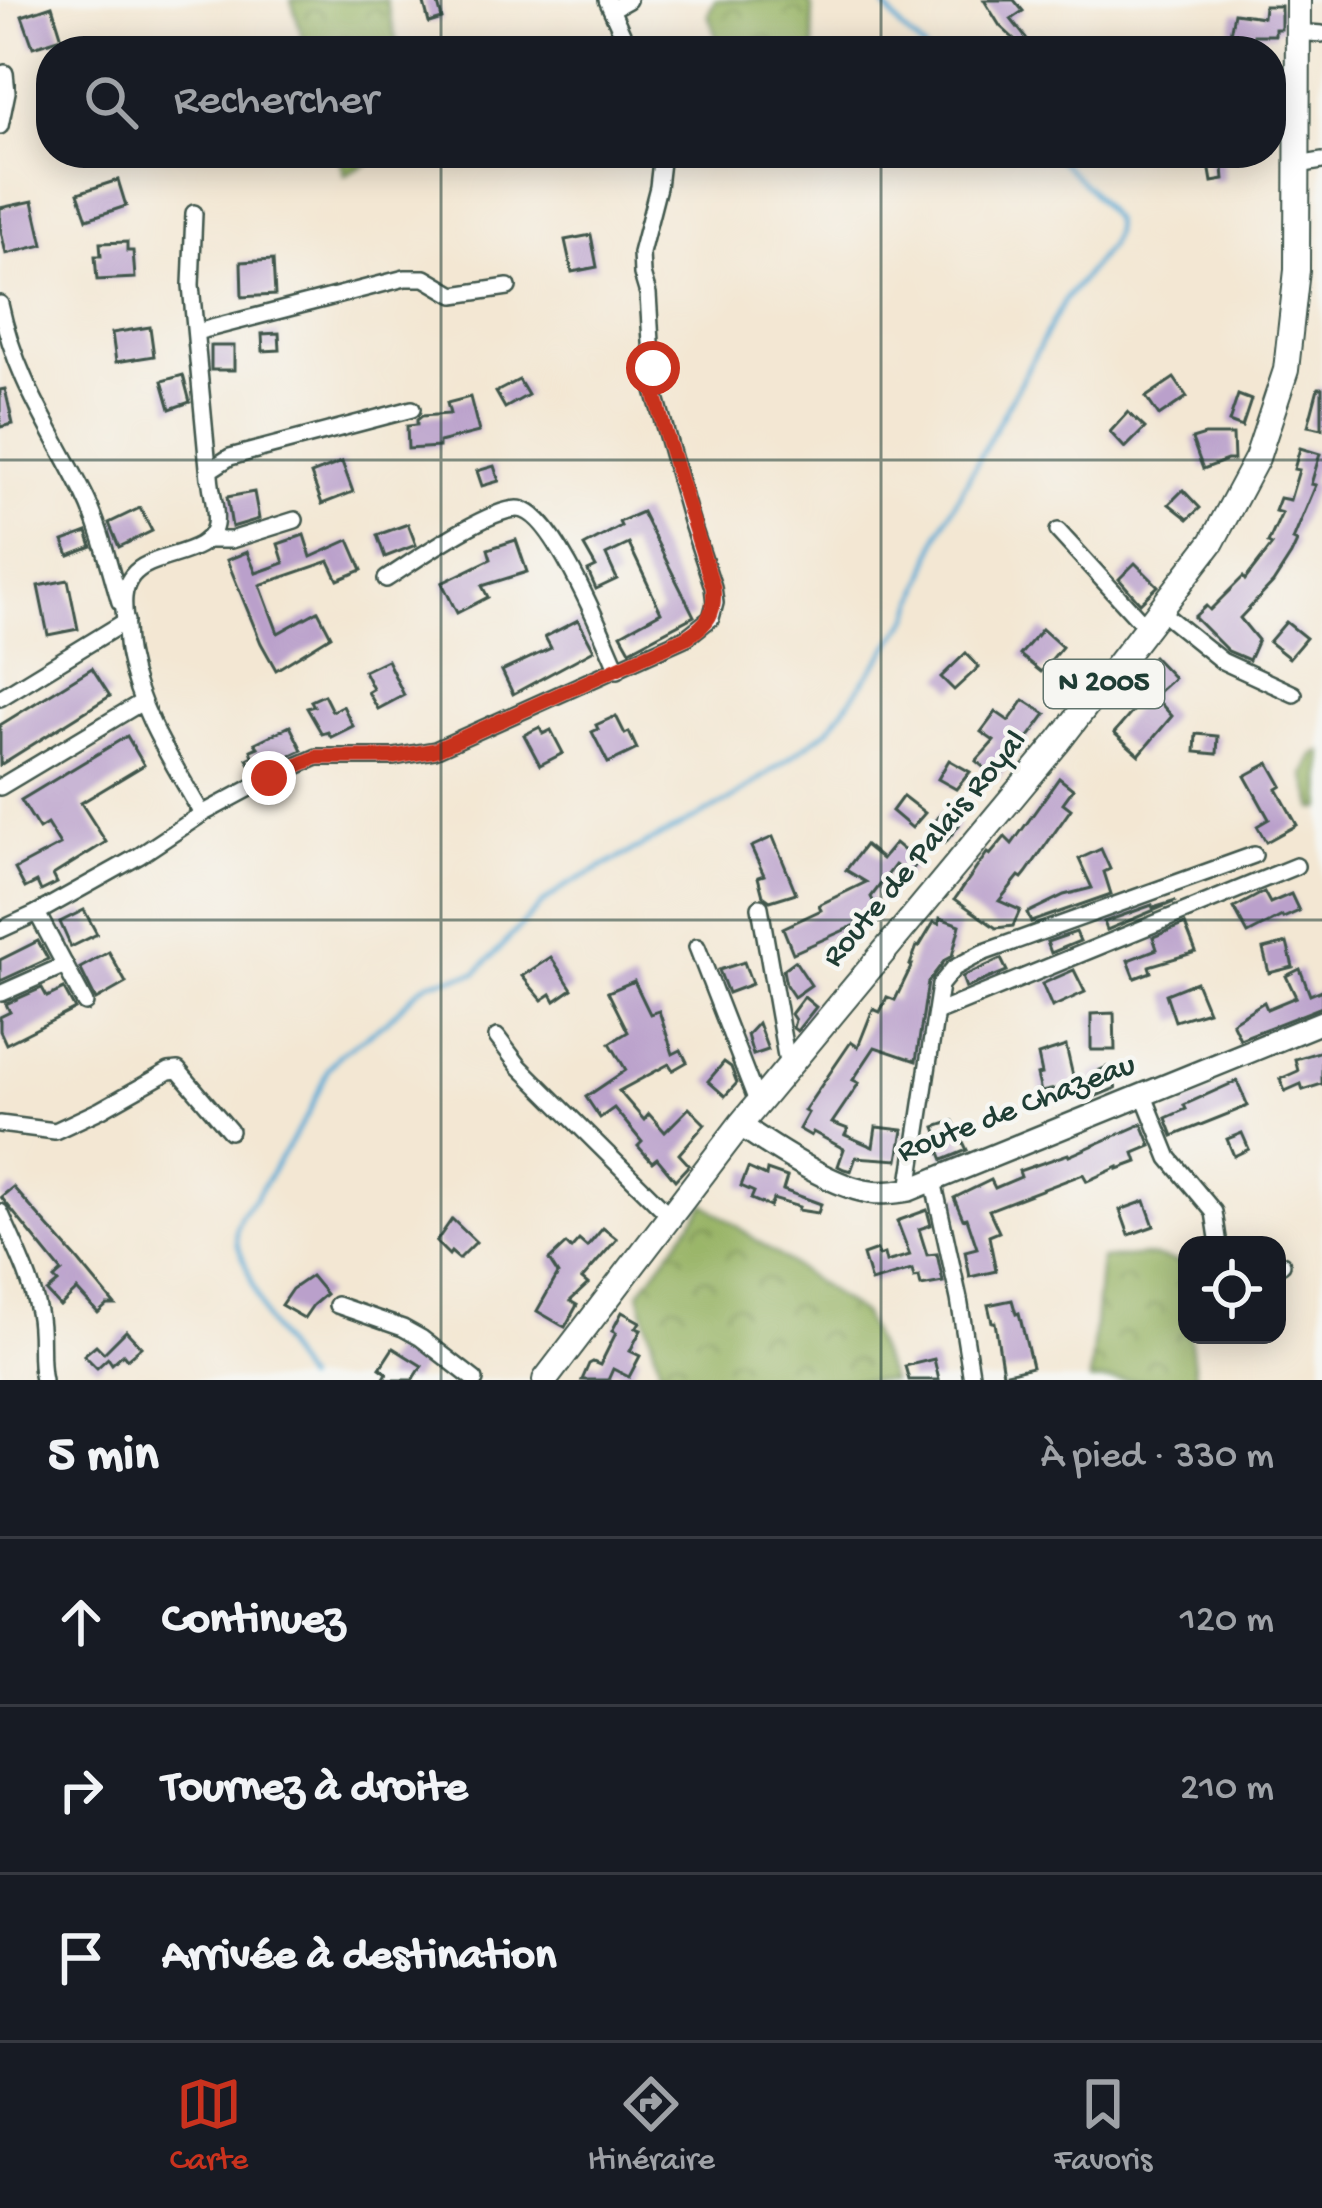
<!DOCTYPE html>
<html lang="fr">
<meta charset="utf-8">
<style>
:root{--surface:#171b24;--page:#242831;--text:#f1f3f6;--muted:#9ea1a6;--line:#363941;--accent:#c8321e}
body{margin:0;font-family:"Gochi Hand",sans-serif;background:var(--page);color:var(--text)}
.controls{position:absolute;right:36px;bottom:36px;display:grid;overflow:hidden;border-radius:24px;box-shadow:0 6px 30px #0003}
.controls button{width:108px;height:108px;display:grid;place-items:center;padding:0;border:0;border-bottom:3px solid var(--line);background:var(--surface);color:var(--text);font:60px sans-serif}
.stop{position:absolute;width:36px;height:36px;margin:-27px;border:9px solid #c8321e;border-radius:50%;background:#fff}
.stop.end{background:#c8321e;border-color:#fff;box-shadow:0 3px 12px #0008}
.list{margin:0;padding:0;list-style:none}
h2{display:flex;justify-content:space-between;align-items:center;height:156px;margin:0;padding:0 48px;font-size:51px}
h2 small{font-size:39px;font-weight:400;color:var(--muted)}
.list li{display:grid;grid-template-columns:78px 1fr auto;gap:36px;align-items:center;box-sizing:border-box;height:168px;padding:0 48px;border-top:3px solid var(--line)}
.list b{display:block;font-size:45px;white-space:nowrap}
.list em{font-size:39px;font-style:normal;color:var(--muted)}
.icon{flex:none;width:66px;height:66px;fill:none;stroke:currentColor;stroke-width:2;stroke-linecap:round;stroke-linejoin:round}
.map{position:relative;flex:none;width:1322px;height:1380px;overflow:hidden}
.search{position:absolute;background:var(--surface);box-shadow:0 6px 30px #0003;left:36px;right:36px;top:36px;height:132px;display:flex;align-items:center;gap:30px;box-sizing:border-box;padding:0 42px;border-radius:48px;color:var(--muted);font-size:45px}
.sheet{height:660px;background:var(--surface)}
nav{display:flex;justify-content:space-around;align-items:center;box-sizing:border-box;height:168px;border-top:3px solid var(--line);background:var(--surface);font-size:33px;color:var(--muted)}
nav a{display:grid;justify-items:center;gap:6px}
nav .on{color:var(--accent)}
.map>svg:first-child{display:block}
.forest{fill:url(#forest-crowns);stroke:#5a784c;stroke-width:3}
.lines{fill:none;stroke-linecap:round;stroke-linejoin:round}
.stream{stroke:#5aaad4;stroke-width:4.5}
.building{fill:#baa0cb}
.minor-casing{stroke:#3f564c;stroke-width:20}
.secondary-casing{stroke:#3f564c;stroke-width:26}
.primary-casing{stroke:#3f564c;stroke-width:28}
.minor{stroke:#fff;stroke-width:15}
.secondary{stroke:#fff;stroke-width:21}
.primary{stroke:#fff;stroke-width:24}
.route{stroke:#c8321e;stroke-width:15}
.grid{fill:none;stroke:#1f3d34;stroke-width:3;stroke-opacity:0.55}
.labels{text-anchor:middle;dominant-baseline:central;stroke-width:9;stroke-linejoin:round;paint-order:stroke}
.shield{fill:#f6f6f2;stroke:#60746d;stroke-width:3}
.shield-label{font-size:30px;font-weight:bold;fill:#1f3d34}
.street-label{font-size:33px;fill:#1f3d34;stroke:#f6f6f2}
</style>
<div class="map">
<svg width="1322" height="1380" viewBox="0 0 1322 1380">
<defs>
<pattern id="forest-crowns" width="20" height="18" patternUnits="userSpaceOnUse" patternTransform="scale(3)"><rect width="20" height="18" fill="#96b263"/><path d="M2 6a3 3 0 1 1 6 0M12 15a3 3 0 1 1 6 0" fill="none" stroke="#7a9252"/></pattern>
</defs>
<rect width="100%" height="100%" fill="#f6f6f2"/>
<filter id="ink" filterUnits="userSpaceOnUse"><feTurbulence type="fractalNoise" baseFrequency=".00833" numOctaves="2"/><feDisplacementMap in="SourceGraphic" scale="24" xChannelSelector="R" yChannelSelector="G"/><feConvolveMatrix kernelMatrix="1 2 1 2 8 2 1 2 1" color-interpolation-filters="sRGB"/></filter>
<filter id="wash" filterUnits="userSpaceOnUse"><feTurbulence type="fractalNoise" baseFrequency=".004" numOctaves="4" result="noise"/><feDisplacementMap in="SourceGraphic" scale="48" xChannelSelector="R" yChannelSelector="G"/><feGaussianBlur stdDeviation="2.7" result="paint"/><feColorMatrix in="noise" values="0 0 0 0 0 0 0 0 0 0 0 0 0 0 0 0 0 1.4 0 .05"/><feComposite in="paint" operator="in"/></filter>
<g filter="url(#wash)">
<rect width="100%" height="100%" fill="#f3e7d3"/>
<g class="forest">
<path d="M291,0H386L399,51H307Z"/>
<path d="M715,0H808L812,7L814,51H721L708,14Z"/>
<path d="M338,153H390L345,175Z"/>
<path d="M1322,752V809H1315L1305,775L1314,755Z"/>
<path d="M705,1204L863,1315L891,1380H663L639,1293Z"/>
<path d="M1147,1255L1179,1262L1187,1311V1335H1190L1196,1380H1090L1101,1259Z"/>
</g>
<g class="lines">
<g class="stream">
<path d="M880,0L902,29L926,51"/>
<path d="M304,1380L267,1321L237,1243L236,1229L241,1215L256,1197L309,1113L328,1069L339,1055L387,1021L420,988L430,982L476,973L542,904L564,887L734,798L829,729L911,616L940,531L1064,301L1109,246L1114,233L1113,219L1088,188L1052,153"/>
</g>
</g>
<g id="blocks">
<g class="building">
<path d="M423,0H437L442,19L429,23Z"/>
<path d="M984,0H1014L1023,11L1011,19L1030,43L1024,48L1000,26Z"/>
<path d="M52,6L62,38L33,47L22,16Z"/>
<path d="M1264,6H1281V29H1275V35H1254L1253,51H1235L1236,40L1229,39L1234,13L1263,17Z"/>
<path d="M1207,153H1222L1224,180L1212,182Z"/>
<path d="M118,180L126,206L87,219L78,193Z"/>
<path d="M33,201L43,245L6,254L0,226V208Z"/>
<path d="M591,235L597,267L572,272L565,240Z"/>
<path d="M127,242V251H133L135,278L97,280L95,256H101L100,243Z"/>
<path d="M273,260L275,295L242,297L241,262Z"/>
<path d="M150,327L154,356L116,362L112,333Z"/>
<path d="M279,333L280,350L263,351L262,334Z"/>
<rect x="211" y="346" width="23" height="24"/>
<path d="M183,375L190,402L170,409L162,381Z"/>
<path d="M1174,378L1187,397L1159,416L1146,397Z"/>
<path d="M519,380L528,395L505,408L496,392Z"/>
<path d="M1318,388H1322V429L1308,426Z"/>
<path d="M5,389L13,424L0,427V390Z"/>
<path d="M1238,395L1251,400L1242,427L1229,422Z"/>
<path d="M470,397L479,432L439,442V447L408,449L407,426L417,425V420L422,416L450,414L447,403Z"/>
<path d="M1128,412L1145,428L1125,448L1110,432Z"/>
<path d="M1205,435H1233L1234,460H1227L1203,469L1192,439Z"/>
<path d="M1300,448L1320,454L1311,484L1316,485L1293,540L1297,542L1291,555L1273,583L1240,618L1258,640L1249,660L1228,651L1194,617L1206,606L1210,610L1243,577L1245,580L1272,545L1268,543L1282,513L1275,511L1280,498L1290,500L1299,470L1294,469Z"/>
<path d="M342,462L353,492L322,504L311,474Z"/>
<path d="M494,466L499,481L482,486L477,471Z"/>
<path d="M1183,490L1200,508L1188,519L1169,504Z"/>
<path d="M254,492L259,519L232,527L227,497Z"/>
<path d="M140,508L152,531L119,547L109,523Z"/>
<path d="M642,512L694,616L630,650L621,634L661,612L629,544L606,555L617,579L596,589L588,571L596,567L584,546L621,526L619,522Z"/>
<path d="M408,524L416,545L385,557L377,535Z"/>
<path d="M87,532L92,547L69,556L63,541Z"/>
<path d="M304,535L311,557L349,540L362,570L338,580L329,561L260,585L278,633L318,611L331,636L276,670L261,643L227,560L247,552L256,573L284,563L278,544Z"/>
<path d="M516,540L527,572L482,586L488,597L457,613L442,583L491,559L488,549Z"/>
<path d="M1135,563L1158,586L1140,603L1119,579Z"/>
<path d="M68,580L78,629L48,635L38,586Z"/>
<path d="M578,620L594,650L513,694L502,671L551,648L545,637Z"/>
<path d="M1286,622L1306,638L1289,658L1269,642Z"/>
<path d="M1042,629L1062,647L1041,672L1020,655Z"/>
<path d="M966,653L979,667L954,690L941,677Z"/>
<path d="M1153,656L1174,678L1154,696L1172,716L1139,755L1114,733L1148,694L1144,690L1152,682L1140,668Z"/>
<path d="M387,660L404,695L378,709L368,692L373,689L364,671Z"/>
<path d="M92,668L110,696L0,765V725Z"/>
<path d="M324,695L332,711L343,706L353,726L331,737L328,732L322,734L307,708L314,706L311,701Z"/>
<path d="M1024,700L1046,714L998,779L976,761L994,741L981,732L996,712L1009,721Z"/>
<path d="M616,716L625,734L629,732L637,749L608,763L592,732L598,729L596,725Z"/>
<path d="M290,726L302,750L255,772L247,759L253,756L251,750L258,747L255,743Z"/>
<path d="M540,727L543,734L551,730L563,753L540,765L524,735Z"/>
<path d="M1196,734L1218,736L1217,754L1195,752Z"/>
<path d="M127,736L144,765L81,803L106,842L53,875L57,883L41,891L37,882L25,888L15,869L60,845L47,824L39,829L21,800Z"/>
<path d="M949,760L970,772L956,789L938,779Z"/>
<path d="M1269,763L1282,786L1277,789L1297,825L1266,842L1257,826L1269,819L1245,776Z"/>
<path d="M1059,778L1073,789L1063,803L1071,809L1026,873L1022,878L1019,876L999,901L1020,910L1013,926L996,928L955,899L987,853L990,855L1005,837L1012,844Z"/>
<path d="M903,796L925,813L912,828L892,811Z"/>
<path d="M942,812L959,825L945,843L928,829Z"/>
<path d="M773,837L796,893L770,901L763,896L758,877L764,875L751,847Z"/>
<path d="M895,843L918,862L908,875L895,865L871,897L880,914L793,953L783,928L821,910L819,905L866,882L846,870L865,845L882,859Z"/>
<path d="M1101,849L1110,869L1104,872L1111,894L1031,922L1027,913L1064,895L1092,888L1079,859Z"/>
<path d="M1264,892L1270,903L1291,894L1299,911L1283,918L1282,916L1248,934L1234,908Z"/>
<path d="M1176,901L1107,930L1104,922L1152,905L1153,908Z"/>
<path d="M84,910L97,934L71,947L60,922Z"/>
<path d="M940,918L960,925L952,956L945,960L928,982L916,1061L875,1047L853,1080L859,1083L832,1123L848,1129L845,1135L873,1147L876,1127L903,1130L898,1160L856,1157L851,1171L844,1169L838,1166L844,1149L813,1132L811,1136L799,1129L808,1113L804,1111L851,1042L858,1047L873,1009L880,1012L887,997L895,1000L912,965H910L917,946L919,947L934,922L939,924Z"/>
<path d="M1185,924L1196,952L1149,966L1151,972L1135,978L1128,960L1157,949L1153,937Z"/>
<path d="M1076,932L1080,941L1051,953L1047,942Z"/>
<path d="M38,941L48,959L0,981V960Z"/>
<path d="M1287,943L1293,967L1269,973L1263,949Z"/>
<path d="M109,952L126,983L96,1000L80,968Z"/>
<path d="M551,957L572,989L555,1001L551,994L542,1000L522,976Z"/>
<path d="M1001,959L1007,971L966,988L962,977Z"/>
<path d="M795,961L811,985L794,997L786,985L783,970Z"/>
<path d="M744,962L752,984L728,993L719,970Z"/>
<path d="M1300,969L1310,995L1322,990V1007L1240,1039L1232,1022L1264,1002L1267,1009L1296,997L1286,976Z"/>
<path d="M1074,970L1085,992L1052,1007L1042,984Z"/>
<path d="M634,981L650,1014L659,1011L673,1054L681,1050L687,1062L673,1070L669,1064L619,1091L644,1120L649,1114L665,1132L689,1108L705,1124L679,1154L689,1165L675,1180L657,1158L652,1162L638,1146L642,1142L614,1108L600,1118L586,1097L626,1070L610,1043L628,1032L608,992Z"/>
<path d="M1196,982L1208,1011L1175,1021L1166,994Z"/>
<path d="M42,988L47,997L64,989L75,1009L6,1044L0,1031V1017L10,1012L6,1004Z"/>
<path d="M804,997L816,1007L797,1031L793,1028L795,1020L791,1014Z"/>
<path d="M1114,1013L1115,1050H1091V1014Z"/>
<path d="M758,1023L768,1050L753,1055L747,1035Z"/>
<path d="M1066,1046L1075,1085L1041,1092L1037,1075L1042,1074L1038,1055Z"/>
<path d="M1322,1051V1084L1303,1090L1301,1084L1285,1091L1280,1079L1298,1071L1295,1059Z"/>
<path d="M724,1062L731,1067L737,1083L725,1096L708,1081Z"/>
<path d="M1107,1067L1116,1088L1094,1097L1091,1074Z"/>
<path d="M1237,1081L1248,1106L1173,1136L1166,1118L1186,1109L1184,1105Z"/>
<path d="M953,1121L967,1150L943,1160L937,1145L941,1143L935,1127Z"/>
<path d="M1142,1124L1151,1146L1134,1153L1137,1162L1118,1169V1167L1087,1181L1083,1174L989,1210L999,1232L989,1236L996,1271L970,1277L965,1251L977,1248L967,1218L963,1219L954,1198L991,1180L995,1188L1021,1177L1019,1171L1068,1154L1069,1156Z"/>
<path d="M1242,1133L1249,1149L1234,1156L1227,1139Z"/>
<path d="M748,1168L766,1176L767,1170L787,1177L783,1190L821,1204L818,1213L798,1210L799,1207L773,1199L770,1207L751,1199L754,1192L741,1186Z"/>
<path d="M13,1187L77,1259L115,1305H107L98,1313L77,1290L60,1306L47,1292L58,1283L54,1279L62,1272L1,1197Z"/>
<path d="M1145,1201L1154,1226L1129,1235L1120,1210Z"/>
<path d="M927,1210L931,1225L919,1229L927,1255L937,1254L943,1282L921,1286L919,1277L914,1278L912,1270L871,1282L863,1255L877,1250L879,1256L884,1254L886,1262L910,1255L897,1221Z"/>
<path d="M452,1219L476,1242L459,1259L451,1252L449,1255L436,1242Z"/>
<path d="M603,1228L617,1239L582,1279L588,1284L570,1301L577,1305L565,1327L561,1325L537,1311L558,1274L549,1260L566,1244L571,1249L579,1240L587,1247Z"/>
<path d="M311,1276L326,1294L313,1305L304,1318L281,1305L292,1289Z"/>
<path d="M1012,1300L1016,1314L1019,1313L1032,1367L1003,1374L995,1322H992L988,1305Z"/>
<path d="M622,1312L640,1322L636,1328L641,1330L630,1351L640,1356L629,1377L613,1369L608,1380H582L589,1364L593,1362L600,1365L616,1333L612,1331Z"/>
<path d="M126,1331L141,1347L127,1359L123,1354L112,1364L108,1358L97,1368L84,1355L96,1345L104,1353Z"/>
<path d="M393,1348L422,1366L413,1380H383L387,1373L380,1368Z"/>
<path d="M934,1359L939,1380H909L905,1366Z"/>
</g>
</g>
</g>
<g filter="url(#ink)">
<use href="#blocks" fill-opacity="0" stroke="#3f564c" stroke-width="3"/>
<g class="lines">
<defs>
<g id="minor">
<path d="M607,0L630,51"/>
<path d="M612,9L628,0"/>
<path d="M1296,32L1322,34"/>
<path d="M1271,87L1297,90"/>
<path d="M0,126L7,92L5,73"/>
<path d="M1298,165L1322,161"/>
<path d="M194,213L191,285L209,478"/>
<path d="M0,304C16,380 50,426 84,494C101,528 109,566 120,602"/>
<path d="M196,332L405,278H425L454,295L508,287"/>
<path d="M1058,531L1147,628"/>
<path d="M206,540H231L295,520"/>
<path d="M386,579C414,561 486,510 517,509C553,508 604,639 618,670"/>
<path d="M1160,611L1222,661L1294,694"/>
<path d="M0,698L126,621"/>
<path d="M0,787L142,702"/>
<path d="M202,814C174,764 140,714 129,656C126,644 127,632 125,620C123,604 122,589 132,576C151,551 209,558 215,525C218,508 209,488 210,470L230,457L412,409"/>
<path d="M760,907L788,1068"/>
<path d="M37,913L85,1003"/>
<path d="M0,930L37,913L139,856L202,814L269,778L317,757H394L435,750L687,637L711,618L715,603L713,587L691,521L654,390L648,294L642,274L641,253L658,187L662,153"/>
<path d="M697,947L758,1104"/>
<path d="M2,993L65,965"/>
<path d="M936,1013L1296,866"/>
<path d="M497,1037L519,1066L671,1217"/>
<path d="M1144,1096L1169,1158L1214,1212L1219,1245"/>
<path d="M0,1124L55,1131L100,1110L169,1071L178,1070L230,1131"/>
<path d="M933,1180L959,1299L972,1380"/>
<path d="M909,1190L940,985L954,968L982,953L1254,855"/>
<path d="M0,1212C14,1244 31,1277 38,1312C43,1335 38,1358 43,1380"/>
<path d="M1277,1267L1282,1264"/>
<path d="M337,1305L403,1328L421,1338L475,1380"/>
</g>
<path id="secondary" d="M740,1125C772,1147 833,1187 870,1192C883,1194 896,1192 909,1190L1322,1022"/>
<path id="primary" d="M545,1380L740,1125L1059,741L1212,542L1257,458L1286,370L1297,270L1298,0"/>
</defs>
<use href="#minor" class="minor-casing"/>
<use href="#secondary" class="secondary-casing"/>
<use href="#primary" class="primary-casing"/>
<use href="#minor" class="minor"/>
<use href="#secondary" class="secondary"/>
<use href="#primary" class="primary"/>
</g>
</g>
<g class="lines" filter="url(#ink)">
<path class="route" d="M269,778L317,757H394L435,750L687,637C708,624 716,613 713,587L663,425L654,390L653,368"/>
</g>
<path class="grid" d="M441,0V51M881,0V51M441,153V1380M881,153V1380M0,460H1322M0,920H1322"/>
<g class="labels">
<rect class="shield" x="1044" y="660" width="120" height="48" rx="9"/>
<g class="shield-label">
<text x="1104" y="684">N 2005</text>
</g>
<g class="street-label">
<text transform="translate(926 850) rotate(-50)">Route de Palais Royal</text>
<text transform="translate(1017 1110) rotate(-21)">Route de Chazeau</text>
</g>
</g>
</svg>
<div class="controls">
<button><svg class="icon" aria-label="locate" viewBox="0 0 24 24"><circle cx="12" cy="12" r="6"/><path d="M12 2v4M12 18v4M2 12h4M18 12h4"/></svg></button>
</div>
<div class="stop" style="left:653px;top:368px"></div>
<div class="stop end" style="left:269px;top:778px"></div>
<div class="search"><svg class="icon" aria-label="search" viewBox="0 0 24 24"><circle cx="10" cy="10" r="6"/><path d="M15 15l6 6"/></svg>Rechercher</div>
</div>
<section class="sheet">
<h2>5 min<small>À pied · 330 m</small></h2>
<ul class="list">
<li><svg class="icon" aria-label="ahead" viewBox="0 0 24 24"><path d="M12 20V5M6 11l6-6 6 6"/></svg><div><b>Continuez</b></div><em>120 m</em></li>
<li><svg class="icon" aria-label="right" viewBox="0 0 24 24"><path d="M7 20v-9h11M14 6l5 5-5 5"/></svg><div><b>Tournez à droite</b></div><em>210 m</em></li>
<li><svg class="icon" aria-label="arrive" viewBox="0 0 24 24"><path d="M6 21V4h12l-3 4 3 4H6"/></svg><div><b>Arrivée à destination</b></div></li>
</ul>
</section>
<nav>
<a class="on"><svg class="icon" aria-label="map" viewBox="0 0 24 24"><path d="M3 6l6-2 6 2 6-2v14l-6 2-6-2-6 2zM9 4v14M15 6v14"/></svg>Carte</a>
<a><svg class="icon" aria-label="directions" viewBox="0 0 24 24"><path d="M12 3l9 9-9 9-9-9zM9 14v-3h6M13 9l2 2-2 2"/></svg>Itinéraire</a>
<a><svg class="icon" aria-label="saved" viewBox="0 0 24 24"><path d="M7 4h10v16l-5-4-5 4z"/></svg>Favoris</a>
</nav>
